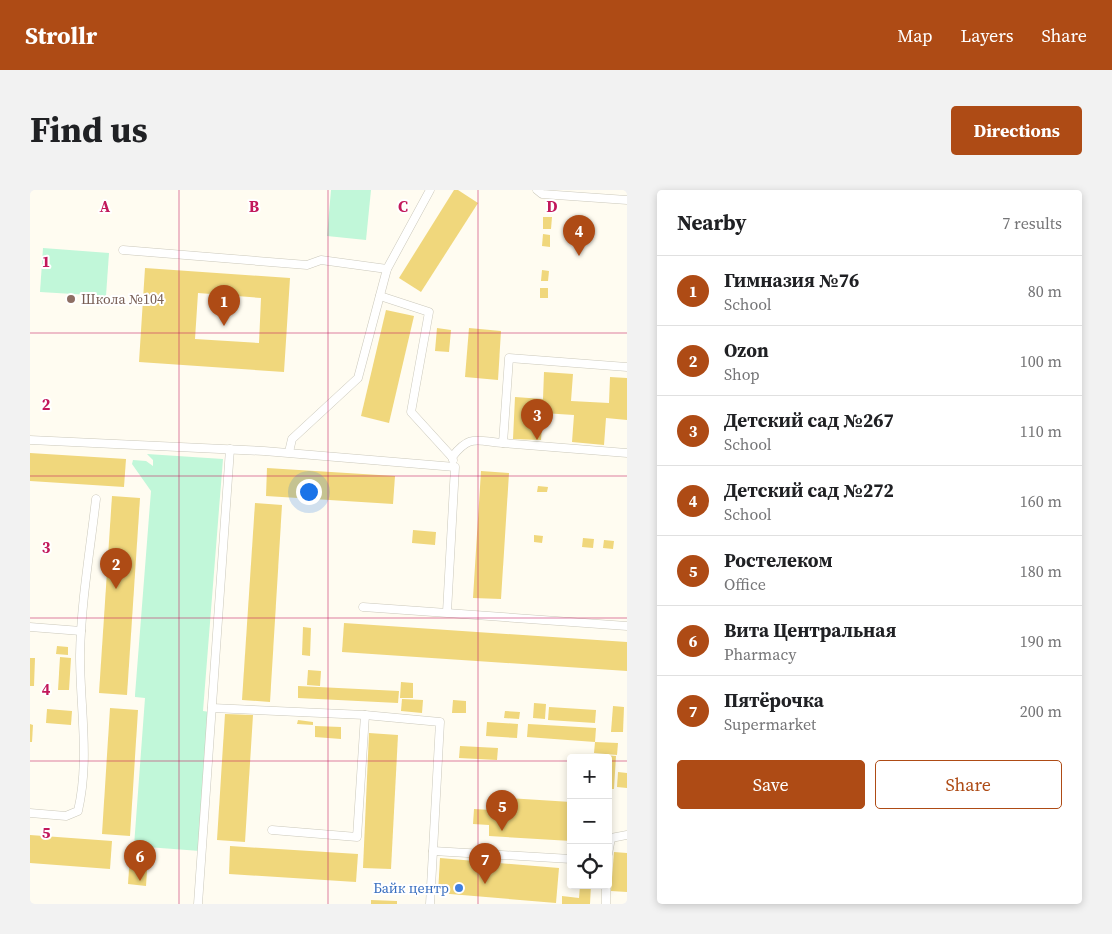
<!DOCTYPE html>
<meta charset="utf-8">
<style>
:root{--surface:#fff;--page:#f2f2f2;--text:#202124;--muted:#757577;--line:#e0e0e0;--accent:#ae4b15}
body{margin:0;font-family:"Source Serif 4",serif;background:var(--page);color:var(--text)}
.controls{position:absolute;right:15px;bottom:15px;display:grid;overflow:hidden;border-radius:5px;box-shadow:0 2px 8px #0003}
.controls button{width:45px;height:45px;display:grid;place-items:center;padding:0;border:0;border-bottom:1px solid var(--line);background:var(--surface);color:var(--text);font:25px sans-serif}
.you{position:absolute;left:278px;top:301px;width:18px;height:18px;margin:-12px;border:4px solid #fff;border-radius:50%;background:#1a73e8;box-shadow:0 0 0 8px #1a73e833}
.badge{display:grid;place-items:center;width:32px;height:32px;border-radius:50%;background:var(--accent);color:#fff;font-size:16px;font-weight:700}
.pin{position:absolute;translate:-50% -41px;filter:drop-shadow(0 1px 2px #0008)}
.pin::after{content:'';position:absolute;top:26px;width:18px;height:15px;background:inherit;clip-path:polygon(0 0,100% 0,50% 100%)}
.list{margin:0;padding:0;list-style:none}
h2{display:flex;justify-content:space-between;align-items:center;height:65px;margin:0;padding:0 20px;font-size:21px}
h2 small{font-size:16px;font-weight:400;color:var(--muted)}
.list li{display:grid;grid-template-columns:32px 1fr auto;gap:15px;align-items:center;box-sizing:border-box;height:70px;padding:0 20px;border-top:1px solid var(--line)}
.list b{display:block;font-size:19px;white-space:nowrap}
.list p{margin:0;font-size:16px;white-space:nowrap;color:var(--muted)}
.list em{font-size:16px;font-style:normal;color:var(--muted)}
.actions{display:flex;gap:10px;padding:15px 20px}
.actions a{flex:1;padding:11px 0;border:1px solid var(--accent);border-radius:5px;text-align:center;font-size:18px;color:var(--accent)}
.actions .main{background:var(--accent);color:#fff}
.icon{flex:none;width:28px;height:28px;fill:none;stroke:currentColor;stroke-width:2;stroke-linecap:round;stroke-linejoin:round}
.map{position:relative;flex:none;width:597px;height:714px;overflow:hidden;border-radius:5px}
header{display:flex;align-items:center;gap:30px;box-sizing:border-box;height:70px;padding:0 25px;background:var(--accent);color:#fff}
header strong{font-size:24px}
nav{display:flex;gap:28px;margin-inline-start:auto;font-size:18px}
.intro{display:flex;align-items:center;justify-content:space-between;box-sizing:border-box;height:120px;padding:0 30px}
h1{margin:0;font-size:35px}
.button{padding:12px 22px;border-radius:5px;background:var(--accent);color:#fff;font-size:18px;font-weight:700}
main{display:flex;gap:30px;padding:0 30px}
aside{flex:1;background:var(--surface);border-radius:5px;box-shadow:0 2px 8px #0003}
.map>svg:first-child{display:block}
.green{fill:#c1f7d9}
.building{fill:#f0d77c;fill-rule:evenodd}
.lines{fill:none;stroke-linecap:round;stroke-linejoin:round}
.service-casing{stroke:#cbc8bb;stroke-width:9}
.service{stroke:#fff;stroke-width:8}
.grid{fill:none;stroke:#c2185b;stroke-width:1;stroke-opacity:0.55}
.education-dot{fill:#8d6e63;stroke:#fff;stroke-width:2}
.shop-dot{fill:#3f7fe0;stroke:#fff;stroke-width:2}
.labels{text-anchor:middle;dominant-baseline:central;stroke-width:4;stroke-linejoin:round;paint-order:stroke}
.education-label{font-size:14px;fill:#785e54;stroke:#fff;text-anchor:start}
.shop-label{font-size:14px;fill:#366cbe;stroke:#fff;text-anchor:end}
.grid-label{font-size:16px;text-anchor:middle;font-weight:bold;fill:#c2185b;stroke:#fff;stroke-width:4;stroke-linejoin:round;paint-order:stroke}
</style>
<header>
<strong>Strollr</strong>
<nav><a>Map</a><a>Layers</a><a>Share</a></nav>
</header>
<div class="intro"><h1>Find us</h1><a class="button">Directions</a></div>
<main>
<div class="map">
<svg width="597" height="714" viewBox="0 0 597 714">
<rect width="100%" height="100%" fill="#fffcf1"/>
<g class="green">
<path d="M301,0H341L336,50L297,46Z"/>
<path d="M13,58L79,63L76,106L10,102Z"/>
<path d="M117,264L193,269L173,521L180,522L170,661L104,656L115,508L105,507V505L121,301L102,274L103,270L116,271L123,276V270Z"/>
</g>
<g class="building">
<path d="M424,0H428L448,13L391,102L369,88Z"/>
<path d="M513,27H522L521,39H513Z"/>
<path d="M513,44L520,45V57L512,56Z"/>
<path d="M115,78L260,88L254,182L109,172ZM168,103L231,108L229,153L165,149Z"/>
<path d="M512,80L519,81L518,91H511Z"/>
<rect x="510" y="98" width="8" height="10"/>
<path d="M356,120L384,126L359,233L331,226Z"/>
<path d="M407,138L421,140L419,162L405,161Z"/>
<path d="M439,138L471,141L468,190L435,187Z"/>
<path d="M514,182L543,184L541,211L579,213L580,187L597,188V230L576,228L574,255L542,252L544,225L513,223L511,250L483,249L485,207L513,209Z"/>
<path d="M0,263L96,269L94,297L0,291Z"/>
<path d="M237,278L365,286L363,314L236,306Z"/>
<path d="M451,281L479,283L471,409L443,408Z"/>
<path d="M508,296L518,297L517,302H507Z"/>
<path d="M82,306L110,308L97,505L69,503Z"/>
<path d="M225,313L252,315L240,512L212,510Z"/>
<path d="M383,340L406,342L405,355L382,353Z"/>
<path d="M504,345L513,346L512,353L504,352Z"/>
<path d="M553,348L564,349L563,358L552,357Z"/>
<path d="M574,350L584,351L583,359L573,358Z"/>
<path d="M314,433L597,452V481L312,462Z"/>
<path d="M273,437L281,438L280,466L272,465Z"/>
<path d="M27,456L38,457V465L26,464Z"/>
<path d="M30,467L41,468L39,500H28Z"/>
<path d="M0,468H5L4,496H0Z"/>
<path d="M278,480L291,481L290,496L277,495Z"/>
<path d="M371,492L383,493V508H370Z"/>
<path d="M268,496L369,501L368,513L268,508Z"/>
<path d="M372,509L393,510L392,523L371,521Z"/>
<path d="M423,510L436,511V523H422Z"/>
<path d="M504,513L516,514L515,529L503,528Z"/>
<path d="M583,516L594,517L593,542H581Z"/>
<path d="M519,517L566,520L565,533L518,530Z"/>
<path d="M80,518L108,520L100,646L72,644Z"/>
<path d="M17,519L42,521L41,535L16,533Z"/>
<path d="M475,521L490,522L489,529L474,528Z"/>
<path d="M195,524L223,525L215,652L187,650Z"/>
<path d="M268,530L283,532V535L267,534Z"/>
<path d="M457,532L488,534L487,548L456,546Z"/>
<path d="M0,534L3,535L2,552H0Z"/>
<path d="M498,534L566,538L565,552L497,547Z"/>
<path d="M285,536L311,537V549L285,547Z"/>
<path d="M339,543L368,545L361,679L333,678Z"/>
<path d="M565,552L588,553L587,565L564,563Z"/>
<path d="M430,556L468,558L467,570L429,568Z"/>
<path d="M572,565L586,566L584,599H578V568H572Z"/>
<path d="M588,582L597,583V598L587,597Z"/>
<path d="M462,607L541,612V651L459,646V635L443,634L444,619L461,620Z"/>
<path d="M0,645L82,651L80,679L0,673Z"/>
<path d="M200,656L328,664L326,692L199,684Z"/>
<path d="M584,662L597,663V702L581,701Z"/>
<path d="M100,664L118,666L116,696L98,694Z"/>
<path d="M410,668L529,678L526,713L408,703Z"/>
<path d="M550,695H561L560,714H532V706L549,708Z"/>
<path d="M341,710L367,711V714H341Z"/>
</g>
<g class="lines">
<defs>
<g id="service">
<path d="M507,0L512,4L597,10"/>
<path d="M93,60L277,75L291,70L357,79"/>
<path d="M350,106L399,122L381,222L422,267L423,270"/>
<path d="M0,250L234,261L425,277L417,422"/>
<path d="M473,253L597,263"/>
<path d="M259,262L262,249L328,188L357,79L400,0"/>
<path d="M422,267C440,244 446,251 473,253L479,168L597,177"/>
<path d="M333,417L597,436"/>
<path d="M0,437L51,441"/>
<path d="M182,518L335,525L410,532L403,661"/>
<path d="M0,623L36,626L48,621C60,569 50,518 50,465C51,413 60,361 66,309"/>
<path d="M242,640L327,647L335,525"/>
<path d="M578,664L581,648L597,645"/>
<path d="M168,714L200,259"/>
<path d="M400,714L403,661L541,669"/>
<path d="M576,714V695"/>
</g>
</defs>
<use href="#service" class="service-casing"/>
<use href="#service" class="service"/>
</g>
<path class="grid" d="M149,0V714M298,0V714M448,0V714M0,143H597M0,286H597M0,428H597M0,571H541M578,571H597"/>
<circle class="education-dot" cx="41" cy="109" r="5"/>
<circle class="shop-dot" cx="429" cy="698" r="5"/>
<g class="labels">
<g class="education-label">
<text x="51" y="109">Школа №104</text>
</g>
<g class="shop-label">
<text x="419" y="698">Байк центр</text>
</g>
</g>
<g class="grid-label">
<text x="75" y="22">A</text>
<text x="224" y="22">B</text>
<text x="373" y="22">C</text>
<text x="522" y="22">D</text>
<text x="16" y="77">1</text>
<text x="16" y="220">2</text>
<text x="16" y="363">3</text>
<text x="16" y="505">4</text>
<text x="16" y="648">5</text>
</g>
</svg>
<div class="controls">
<button>+</button>
<button>−</button>
<button><svg class="icon" aria-label="locate" viewBox="0 0 24 24"><circle cx="12" cy="12" r="6"/><path d="M12 2v4M12 18v4M2 12h4M18 12h4"/></svg></button>
</div>
<div class="you"></div>
<div class="pin badge" style="left:194px;top:136px">1</div>
<div class="pin badge" style="left:86px;top:399px">2</div>
<div class="pin badge" style="left:507px;top:250px">3</div>
<div class="pin badge" style="left:549px;top:66px">4</div>
<div class="pin badge" style="left:472px;top:641px">5</div>
<div class="pin badge" style="left:110px;top:691px">6</div>
<div class="pin badge" style="left:455px;top:694px">7</div>
</div>
<aside>
<h2>Nearby<small>7 results</small></h2>
<ul class="list">
<li><span class="badge">1</span><div><b>Гимназия №76</b><p>School</p></div><em>80 m</em></li>
<li><span class="badge">2</span><div><b>Ozon</b><p>Shop</p></div><em>100 m</em></li>
<li><span class="badge">3</span><div><b>Детский сад №267</b><p>School</p></div><em>110 m</em></li>
<li><span class="badge">4</span><div><b>Детский сад №272</b><p>School</p></div><em>160 m</em></li>
<li><span class="badge">5</span><div><b>Ростелеком</b><p>Office</p></div><em>180 m</em></li>
<li><span class="badge">6</span><div><b>Вита Центральная</b><p>Pharmacy</p></div><em>190 m</em></li>
<li><span class="badge">7</span><div><b>Пятёрочка</b><p>Supermarket</p></div><em>200 m</em></li>
</ul>
<div class="actions"><a class="main">Save</a><a>Share</a></div>
</aside>
</main>
